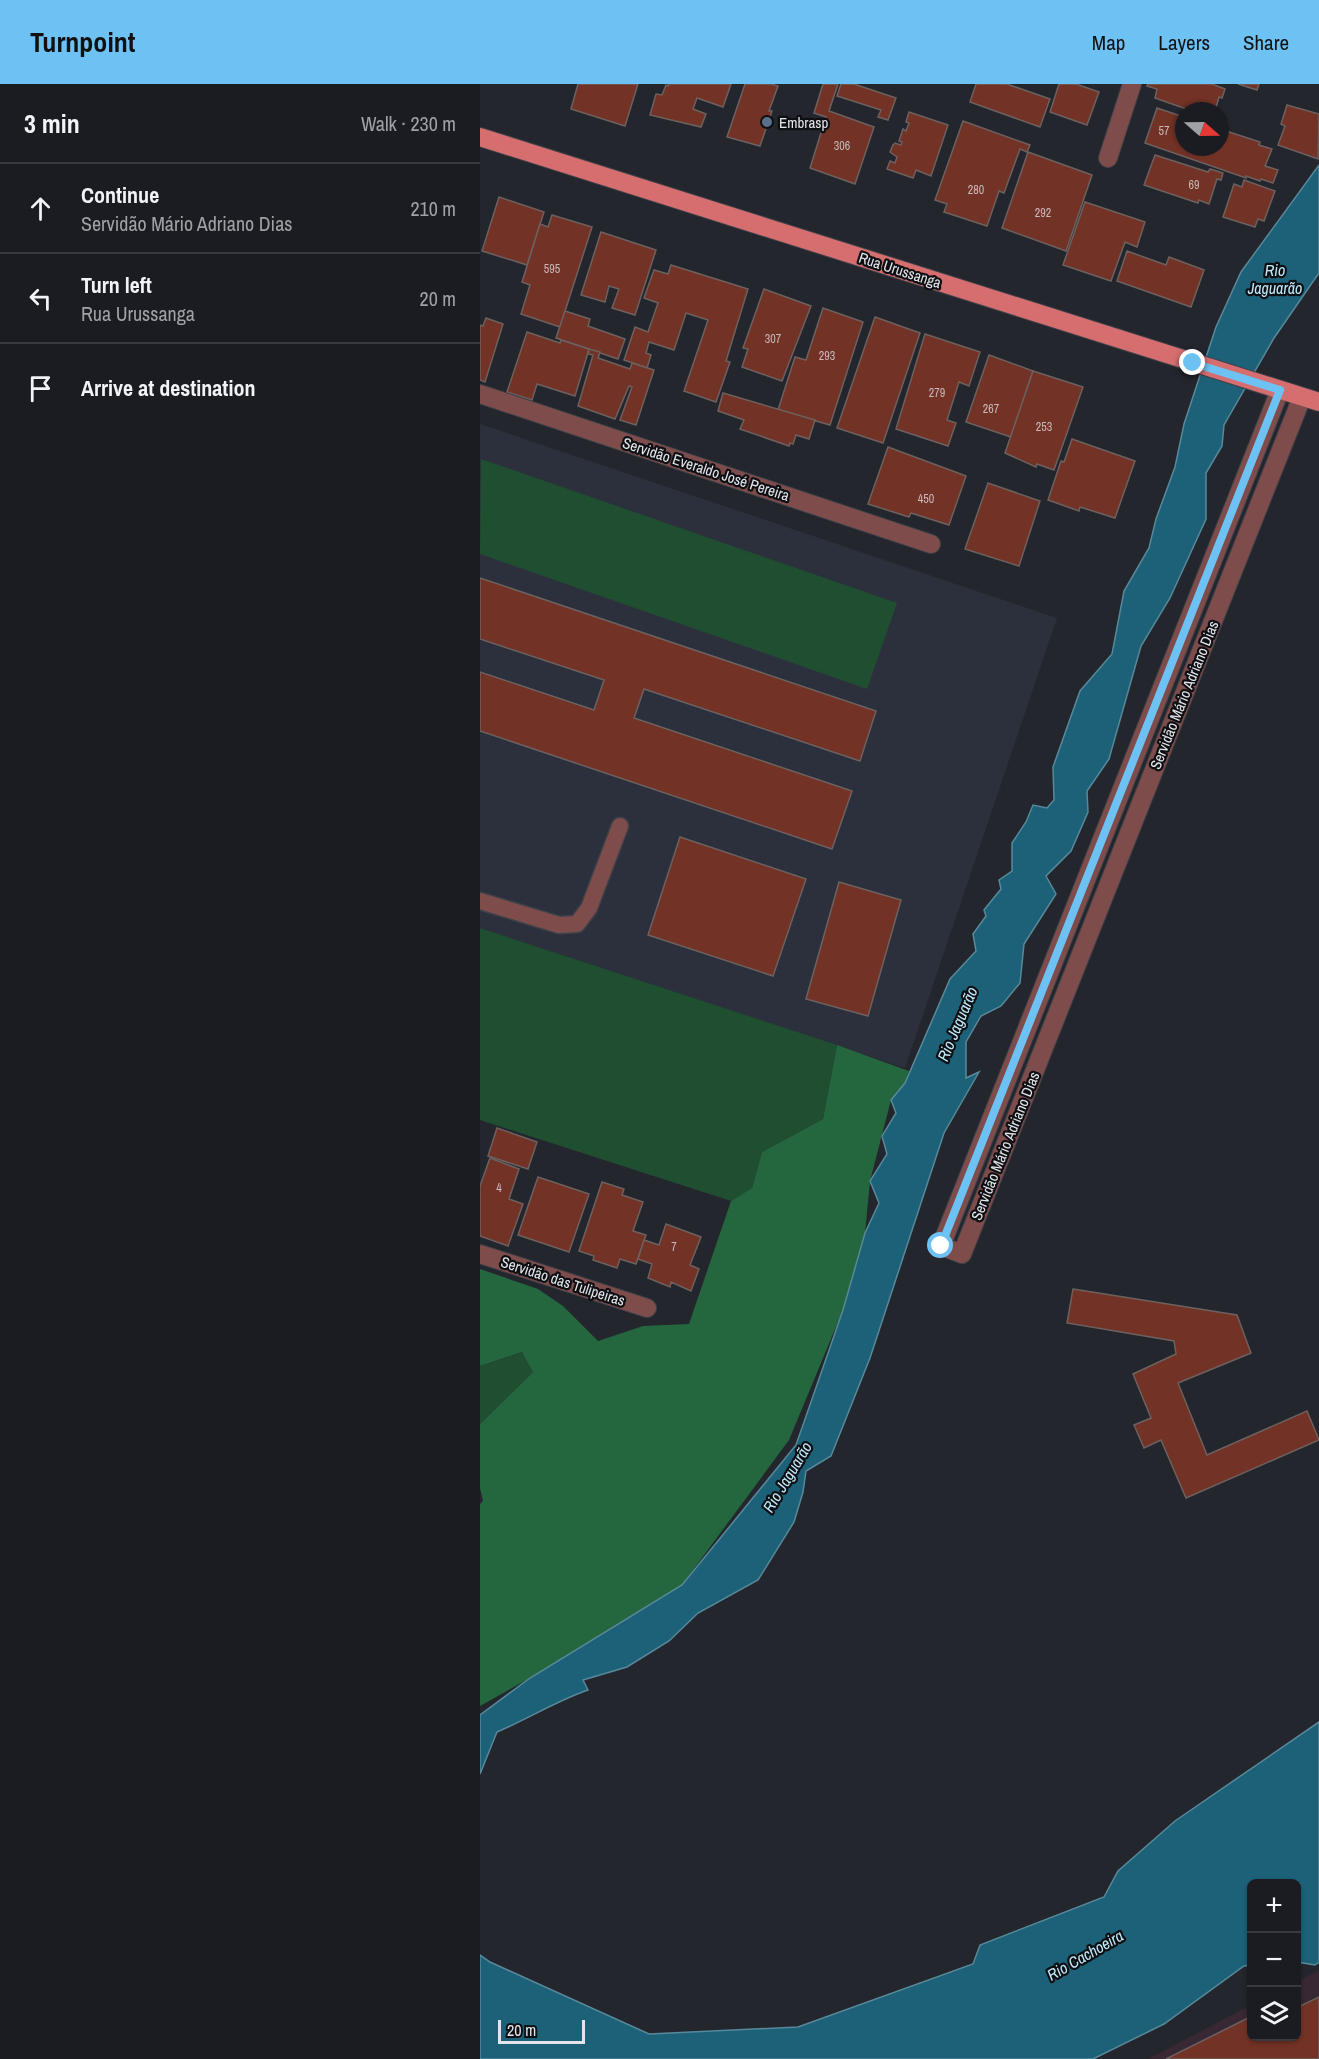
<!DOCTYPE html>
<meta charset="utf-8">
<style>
:root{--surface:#1b1c22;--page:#28292f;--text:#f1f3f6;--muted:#a0a1a5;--line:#393a40;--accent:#6ec2f3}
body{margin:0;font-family:"Archivo Narrow",sans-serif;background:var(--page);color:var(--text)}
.controls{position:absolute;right:18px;bottom:18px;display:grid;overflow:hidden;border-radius:9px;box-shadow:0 2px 4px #0004}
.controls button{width:54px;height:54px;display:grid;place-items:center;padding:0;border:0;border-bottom:2px solid var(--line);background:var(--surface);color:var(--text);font:30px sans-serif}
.compass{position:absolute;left:695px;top:18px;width:54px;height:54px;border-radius:50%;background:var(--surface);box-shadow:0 2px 4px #0004;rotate:110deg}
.scale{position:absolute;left:18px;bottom:15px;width:87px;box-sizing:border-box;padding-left:6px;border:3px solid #e4e5ea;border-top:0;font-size:16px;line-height:21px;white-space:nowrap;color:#e4e5ea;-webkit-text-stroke:4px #0e0f13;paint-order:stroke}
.stop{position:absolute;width:18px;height:18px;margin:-14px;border:4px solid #6ec2f3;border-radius:50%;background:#fff}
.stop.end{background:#6ec2f3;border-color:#fff;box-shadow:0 2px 6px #0008}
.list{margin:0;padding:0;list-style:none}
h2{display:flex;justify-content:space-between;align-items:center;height:78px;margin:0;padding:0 24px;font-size:26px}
h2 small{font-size:20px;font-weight:400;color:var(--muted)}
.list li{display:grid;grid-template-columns:39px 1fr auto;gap:18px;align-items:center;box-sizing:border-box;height:90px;padding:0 24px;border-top:2px solid var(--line)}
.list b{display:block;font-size:22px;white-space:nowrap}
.list p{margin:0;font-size:20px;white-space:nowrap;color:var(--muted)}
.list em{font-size:20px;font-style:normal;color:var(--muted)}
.icon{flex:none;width:33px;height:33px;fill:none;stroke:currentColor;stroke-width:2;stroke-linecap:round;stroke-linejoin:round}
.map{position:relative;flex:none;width:839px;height:1975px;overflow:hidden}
header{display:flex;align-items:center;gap:36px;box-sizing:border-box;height:84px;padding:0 30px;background:var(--accent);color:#111}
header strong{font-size:28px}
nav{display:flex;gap:33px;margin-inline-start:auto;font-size:21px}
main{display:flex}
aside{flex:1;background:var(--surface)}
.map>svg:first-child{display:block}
.commercial{fill:#372834}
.built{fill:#2c303d}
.green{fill:#204e31}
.forest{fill:#24673e}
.water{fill:#1c6178;stroke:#58899a;stroke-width:1.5}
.building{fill:#733226;stroke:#6c615f;stroke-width:1.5}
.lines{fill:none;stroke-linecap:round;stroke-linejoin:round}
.lane-casing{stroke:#3f4148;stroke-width:19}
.street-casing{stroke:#3f4148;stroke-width:20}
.primary-casing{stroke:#3f4148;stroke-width:20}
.lane{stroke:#7f4c4c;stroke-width:16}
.street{stroke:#7f4c4c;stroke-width:18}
.primary{stroke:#d66e70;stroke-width:18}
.route{stroke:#6ec2f3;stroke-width:8}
.service-dot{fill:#5c6f8a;stroke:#0e0f13;stroke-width:2}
.labels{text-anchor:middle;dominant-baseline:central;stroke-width:4.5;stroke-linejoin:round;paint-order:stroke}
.number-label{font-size:12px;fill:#c8b8b9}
.poi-label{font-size:15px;fill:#e4e5ea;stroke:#0e0f13;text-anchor:start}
.street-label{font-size:15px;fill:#e4e5ea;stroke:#0e0f13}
.water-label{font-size:16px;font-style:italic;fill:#c0eafb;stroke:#0e0f13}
</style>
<header>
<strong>Turnpoint</strong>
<nav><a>Map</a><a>Layers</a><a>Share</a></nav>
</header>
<main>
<aside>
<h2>3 min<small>Walk · 230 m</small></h2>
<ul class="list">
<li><svg class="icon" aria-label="ahead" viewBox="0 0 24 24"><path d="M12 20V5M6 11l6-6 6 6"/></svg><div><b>Continue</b><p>Servidão Mário Adriano Dias</p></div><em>210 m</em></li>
<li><svg class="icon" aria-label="left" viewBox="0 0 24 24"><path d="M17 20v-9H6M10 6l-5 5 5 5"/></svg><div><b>Turn left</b><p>Rua Urussanga</p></div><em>20 m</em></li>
<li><svg class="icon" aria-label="arrive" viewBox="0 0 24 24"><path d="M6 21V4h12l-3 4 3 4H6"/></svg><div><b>Arrive at destination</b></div></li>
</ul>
</aside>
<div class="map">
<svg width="839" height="1975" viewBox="0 0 839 1975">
<rect width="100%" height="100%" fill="#24262e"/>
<path class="commercial" d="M839,1886V1975H668L771,1921L772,1952H816L817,1898Z"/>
<path class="built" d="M0,340L577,534L425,984L0,844Z"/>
<g class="green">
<path d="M1,375L417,519L387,605L0,470Z"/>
<path d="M0,844L357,961L343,1035L282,1068L272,1104L251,1117L0,1036Z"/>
<path d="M43,1268L53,1288L0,1340V1282Z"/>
</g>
<path class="forest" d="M357,961L429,987L425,999L411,1016L390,1097L385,1149L363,1226L309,1356L202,1501L50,1594L0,1622V1420L3,1417L0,1404V1340L53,1288L42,1268L0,1282V1185L58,1205L83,1222L118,1257L163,1242L209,1240L251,1117L272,1104L282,1068L343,1035Z"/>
<g class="water">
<path d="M839,81V189L794,254L744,341L742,362L726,389V435L690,514L661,562L629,675L607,707L608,728L591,767L566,792L576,810L544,860L540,899L521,922L501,932L486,958V994L499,988L464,1049L390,1274L351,1372L326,1387L323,1408L314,1438L278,1496L218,1529L189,1557L147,1583L103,1596L108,1606C76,1617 48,1635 17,1648L0,1690V1631L50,1594L202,1501L316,1361L363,1226L385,1149L399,1119L390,1097L407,1070L402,1052L416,1029L411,1016L425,999L470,895L496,867L493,850L506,832L504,826L521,805L519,796L532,787V759L546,738L553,721L567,724L574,716L573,683L600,607L632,570L644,507L669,464L676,435L695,383L704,340L736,243L761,188Z"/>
<path d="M839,1638V1878L835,1881L817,1878L816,1800H772L771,1881L764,1882L684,1940L613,1975H0V1871L10,1878L169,1950L318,1943L493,1880L500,1861L624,1813L638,1787L695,1737Z"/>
</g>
<g class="building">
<path d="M98,0H158L145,42L91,25Z"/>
<path d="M189,0H251L243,23L217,14L213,25L226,30L221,43L170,31L176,10L182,11L186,1L188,2Z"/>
<path d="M265,0H291L298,2L289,27H292L280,62L247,53Z"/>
<path d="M343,0H358L349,27L394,43L375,100L330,84L346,33L334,29Z"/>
<path d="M361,0H374L416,14L408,36L398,33L401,26L357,12Z"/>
<path d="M496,0H527L570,15L560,43L490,18Z"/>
<path d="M579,0H596L619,8L607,41L570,28Z"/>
<path d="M668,0H732L745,5L742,14L739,13L735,27H712L675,14L677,5L667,2Z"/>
<path d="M758,0H779L777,6Z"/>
<path d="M807,21L839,30L838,75L798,61L805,42L801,40Z"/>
<path d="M677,24L704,33V63H740V45L780,58L779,61L792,65L785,82L798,86L793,99L781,95L780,97L766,92V94L665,59Z"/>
<path d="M429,28L468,41L451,92L436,86L433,94L407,85L410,77L415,79L417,73L410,68L413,61L415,59L421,61L422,58L419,57L423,45L426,47L429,39L426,38Z"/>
<path d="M483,37L550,61L547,68L540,65L524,109L519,107L507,142L464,128L467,120L455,116Z"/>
<path d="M548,68L612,91L586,167L522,144Z"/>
<path d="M675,71L728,88L730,85L743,89L741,96L737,95L729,120L719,116L718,119L664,101Z"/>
<path d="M764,96L795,107L784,137L778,135L775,143L743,133L754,100L762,103Z"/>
<path d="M19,113L64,128L47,181L2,167Z"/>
<path d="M605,118L665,138L657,163L645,158L631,197L583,181Z"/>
<path d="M72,131L112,143L80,243L41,230L50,201L42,198L60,140L68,143Z"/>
<path d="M121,148L176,166L155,231L132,224L139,205L129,202L125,218L101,211Z"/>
<path d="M647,167L686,181L689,173L724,186L711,223L637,197Z"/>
<path d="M191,181L268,205L246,277L250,278L236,318L204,307L228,236L206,229L194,266L169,258L166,269L171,271L167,284L144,276L155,243L168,248L178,219L164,214L174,186L188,190Z"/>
<path d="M284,205L331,222L302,297L262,283L268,265L263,264Z"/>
<path d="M343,224L383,238L350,341L298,326L315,273L326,276Z"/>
<path d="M85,227L110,235L108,242L145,255L138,275L76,254Z"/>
<path d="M395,233L440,249L403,359L357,344Z"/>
<path d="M6,234L23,240L5,298L0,296V241L3,242Z"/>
<path d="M47,248L80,259L81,256L109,265L95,312L57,300L52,316L27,308Z"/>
<path d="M445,250L500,268L489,302L479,298L467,336L476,339L468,362L416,345Z"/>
<path d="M109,265L120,268L118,274L150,285L152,279L174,286L156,341L140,336L152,303L149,302L135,335L98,322L113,271L108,270Z"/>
<path d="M509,271L553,287L531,353L486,338Z"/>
<path d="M553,287L603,303L574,386L557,380L556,383L525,369Z"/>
<path d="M243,309L335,336L329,355L316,351L313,360L310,359L309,362L260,345L264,336L238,327Z"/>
<path d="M592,355L655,377L635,434L600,423L599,427L568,416L581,377L584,378Z"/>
<path d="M408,363L486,392L469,441L431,429L429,433L388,420Z"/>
<path d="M508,399L560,417L539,482L485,465Z"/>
<path d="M0,494L396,627L380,677L164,605L154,634L372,707L352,765L0,647V588L114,626L124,596L0,555Z"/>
<path d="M200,753L326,795L293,892L168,851Z"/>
<path d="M359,798L421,816L388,932L326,915Z"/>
<path d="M17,1044L57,1058L48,1085L8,1072Z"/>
<path d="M10,1074L39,1085L29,1115L43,1120L28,1162L0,1152V1102Z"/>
<path d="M58,1093L109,1110L89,1168L38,1151Z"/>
<path d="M122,1098L144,1105L142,1111L163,1118L153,1147L166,1151L156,1180L140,1175L137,1184L113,1176L114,1172L99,1167Z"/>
<path d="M186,1140L221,1153L210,1181L219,1185L211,1207L191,1198L190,1203L168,1194L172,1180L158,1175L164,1156L179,1161Z"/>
<path d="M593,1205L757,1231L771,1269L698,1299L727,1371L827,1327L839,1356L706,1414L681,1356L664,1364L654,1341L671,1334L653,1290L696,1270L694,1257L587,1239Z"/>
<path d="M839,1913V1975H686L772,1932V1952H816V1924Z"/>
</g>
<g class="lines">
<defs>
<path id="lane" d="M0,817L79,841L97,840L109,824L140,742"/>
<g id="street">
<path d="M628,74L652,0"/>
<path d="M800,306L461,1162L482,1170L822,313"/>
<path d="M0,310L451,460"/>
<path d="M0,1170L167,1224"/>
</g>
<path id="primary" d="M0,53L839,318"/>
</defs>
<use href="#lane" class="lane-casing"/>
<use href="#street" class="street-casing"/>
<use href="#primary" class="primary-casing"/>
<use href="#lane" class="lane"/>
<use href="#street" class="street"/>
<use href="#primary" class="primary"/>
</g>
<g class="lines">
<path class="route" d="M461,1162L800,306L713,279"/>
</g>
<circle class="service-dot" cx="287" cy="38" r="6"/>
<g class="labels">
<g class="number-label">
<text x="684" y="47">57</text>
<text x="362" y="62">306</text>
<text x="714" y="101">69</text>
<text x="496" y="106">280</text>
<text x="563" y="129">292</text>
<text x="72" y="185">595</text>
<text x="293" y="255">307</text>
<text x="347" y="272">293</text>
<text x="457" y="309">279</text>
<text x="511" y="325">267</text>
<text x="564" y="343">253</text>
<text x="446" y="415">450</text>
<text x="19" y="1104">4</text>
<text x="194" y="1163">7</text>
</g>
<g class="poi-label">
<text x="299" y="38">Embrasp</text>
</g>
<g class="street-label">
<text transform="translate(420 186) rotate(18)">Rua Urussanga</text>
<text transform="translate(226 385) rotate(18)">Servidão Everaldo José Pereira</text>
<text transform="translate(704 611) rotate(-68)">Servidão Mário Adriano Dias</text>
<text transform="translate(525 1062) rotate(-68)">Servidão Mário Adriano Dias</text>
<text transform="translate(83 1197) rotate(18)">Servidão das Tulipeiras</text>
</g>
<g class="water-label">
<text x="795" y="186">Rio<tspan x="795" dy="18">Jaguarão</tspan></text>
<text transform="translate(477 940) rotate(-67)">Rio Jaguarão</text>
<text transform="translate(307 1393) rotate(-59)">Rio Jaguarão</text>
<text transform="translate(605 1871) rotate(-30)">Rio Cachoeira</text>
</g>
</g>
</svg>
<div class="controls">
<button>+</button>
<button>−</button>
<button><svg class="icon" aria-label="layers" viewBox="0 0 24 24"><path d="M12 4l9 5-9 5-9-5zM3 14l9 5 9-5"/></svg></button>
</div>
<svg class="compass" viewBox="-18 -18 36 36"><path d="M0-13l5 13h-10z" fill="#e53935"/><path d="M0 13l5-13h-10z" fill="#a0a1a5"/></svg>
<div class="scale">20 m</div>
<div class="stop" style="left:461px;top:1162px"></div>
<div class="stop end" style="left:713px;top:279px"></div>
</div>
</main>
